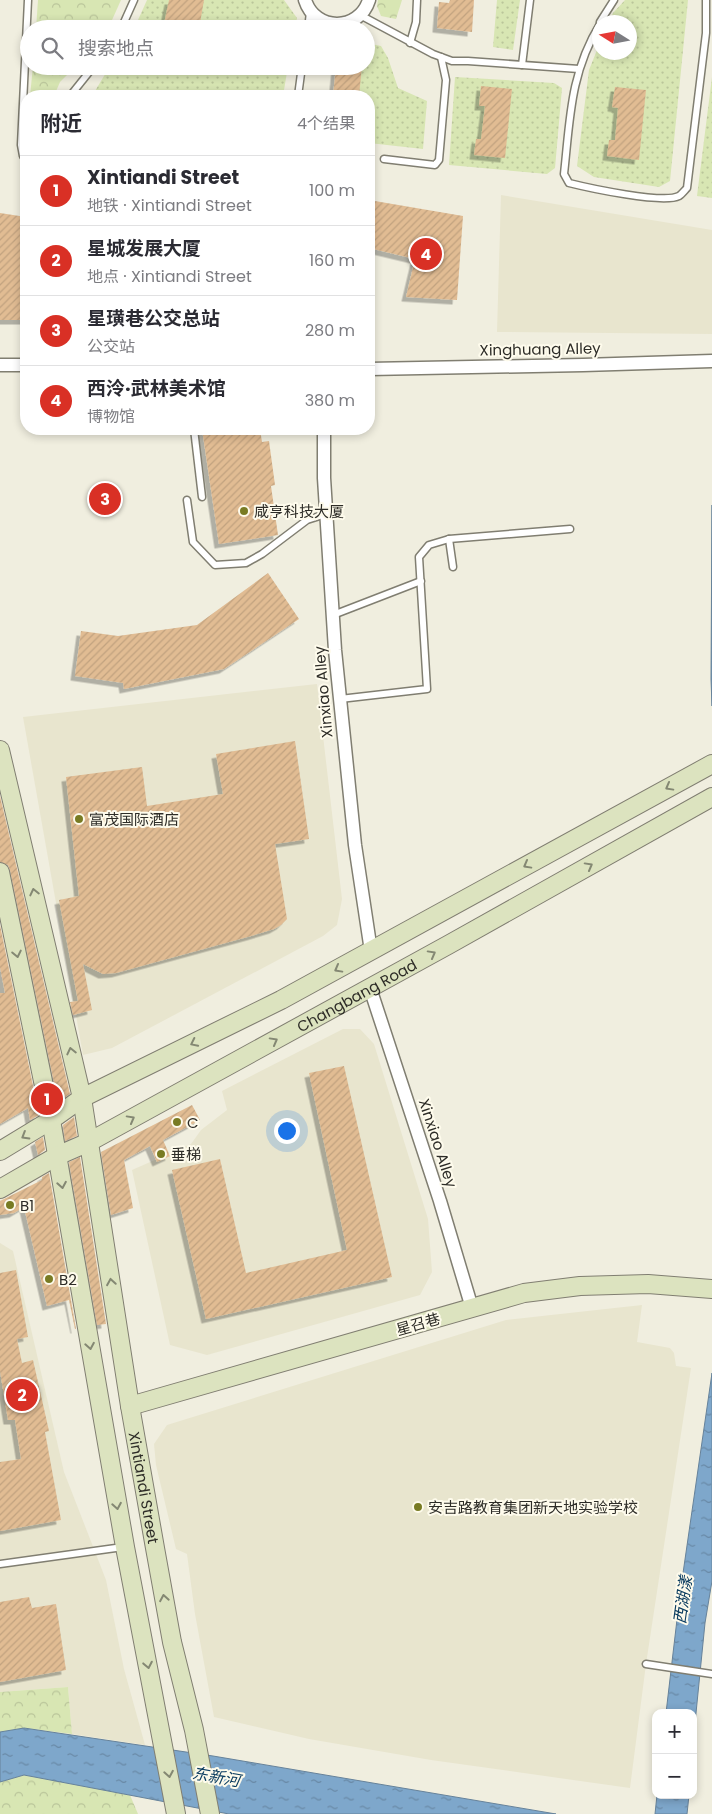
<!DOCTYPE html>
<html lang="zh">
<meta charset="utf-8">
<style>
:root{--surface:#fff;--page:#f2f2f3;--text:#2b2b33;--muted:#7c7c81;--line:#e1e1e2;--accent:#d93025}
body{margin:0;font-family:Poppins,"Noto Sans SC",sans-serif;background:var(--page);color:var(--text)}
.controls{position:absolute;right:15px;bottom:15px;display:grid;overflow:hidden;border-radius:10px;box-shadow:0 2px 8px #0003}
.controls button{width:45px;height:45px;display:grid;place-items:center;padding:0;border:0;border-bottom:1px solid var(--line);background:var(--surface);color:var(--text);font:25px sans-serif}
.compass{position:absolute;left:592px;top:15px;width:45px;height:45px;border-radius:50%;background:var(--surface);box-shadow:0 2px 8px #0003;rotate:281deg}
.you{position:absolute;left:286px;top:1130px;width:18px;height:18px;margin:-12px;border:4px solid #fff;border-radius:50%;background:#1a73e8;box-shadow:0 0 0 8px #1a73e833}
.badge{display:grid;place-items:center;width:32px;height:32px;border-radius:50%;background:var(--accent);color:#fff;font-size:16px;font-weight:700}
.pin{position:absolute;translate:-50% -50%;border:2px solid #fff;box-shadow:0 1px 5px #0006}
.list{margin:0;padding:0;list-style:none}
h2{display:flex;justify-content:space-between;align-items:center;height:65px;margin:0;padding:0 20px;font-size:21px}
h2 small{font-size:16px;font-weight:400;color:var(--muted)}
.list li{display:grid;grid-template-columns:32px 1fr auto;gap:15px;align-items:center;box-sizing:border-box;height:70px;padding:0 20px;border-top:1px solid var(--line)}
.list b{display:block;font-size:19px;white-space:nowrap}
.list p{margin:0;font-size:16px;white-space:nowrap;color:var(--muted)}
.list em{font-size:16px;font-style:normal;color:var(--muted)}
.icon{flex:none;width:28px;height:28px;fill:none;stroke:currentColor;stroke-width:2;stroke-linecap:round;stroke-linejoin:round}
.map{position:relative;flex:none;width:712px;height:1814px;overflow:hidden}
.search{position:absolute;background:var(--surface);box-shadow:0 2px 8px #0003;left:20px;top:20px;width:355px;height:55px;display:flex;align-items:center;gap:12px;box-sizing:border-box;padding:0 18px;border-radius:28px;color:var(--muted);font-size:19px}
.panel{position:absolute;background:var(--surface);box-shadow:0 2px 8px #0003;left:20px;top:90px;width:355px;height:345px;border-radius:20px}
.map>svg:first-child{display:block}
.built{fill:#e8e5ce}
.green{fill:url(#green-dots)}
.forest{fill:url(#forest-crowns)}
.water{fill:url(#water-ripples);stroke:#66829a}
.building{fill:url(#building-hatch);filter:url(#shadow)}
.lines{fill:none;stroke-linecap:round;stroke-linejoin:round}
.lane-casing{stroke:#807e71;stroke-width:9}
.street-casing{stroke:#807e71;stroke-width:15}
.secondary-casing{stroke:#807e71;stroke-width:20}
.lane{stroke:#fff;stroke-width:6}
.street{stroke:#fff;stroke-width:12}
.secondary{stroke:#dce3bf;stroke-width:18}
.oneway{stroke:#848873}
.poi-dot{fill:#787b23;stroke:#fefbec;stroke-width:2}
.labels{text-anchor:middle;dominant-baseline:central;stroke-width:4;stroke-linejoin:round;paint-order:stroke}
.street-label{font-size:15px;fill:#2d2c27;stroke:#fefbec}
.poi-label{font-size:15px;fill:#2d2c27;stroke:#fefbec;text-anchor:start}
.water-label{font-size:16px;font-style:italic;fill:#0d3e61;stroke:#fefbec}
</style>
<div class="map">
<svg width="712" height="1814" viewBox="0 0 712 1814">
<defs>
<pattern id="green-dots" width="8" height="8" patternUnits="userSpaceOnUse" patternTransform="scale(1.25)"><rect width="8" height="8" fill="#d8e6b3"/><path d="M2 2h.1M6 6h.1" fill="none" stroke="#bac59a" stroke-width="1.8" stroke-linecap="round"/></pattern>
<pattern id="forest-crowns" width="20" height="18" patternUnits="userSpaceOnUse" patternTransform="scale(1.25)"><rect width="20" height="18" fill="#d8e6b3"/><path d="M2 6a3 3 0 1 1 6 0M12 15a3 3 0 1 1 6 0" fill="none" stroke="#bac59a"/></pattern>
<pattern id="water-ripples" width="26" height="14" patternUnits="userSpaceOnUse" patternTransform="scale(1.25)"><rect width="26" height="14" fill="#7ea7cb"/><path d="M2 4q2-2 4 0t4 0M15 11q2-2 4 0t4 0" fill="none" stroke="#6888a5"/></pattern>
<pattern id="building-hatch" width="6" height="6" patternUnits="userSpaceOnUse" patternTransform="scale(1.25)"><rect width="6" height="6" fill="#e1bc93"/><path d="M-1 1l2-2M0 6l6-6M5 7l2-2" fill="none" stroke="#c1a27f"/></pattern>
<filter id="shadow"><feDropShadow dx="-4.5" dy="4.5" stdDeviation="0" flood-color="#0004"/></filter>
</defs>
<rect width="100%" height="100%" fill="#f0eedf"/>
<g class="built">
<path d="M501,195L712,230V334L497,332Z"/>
<path d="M317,684L342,899L337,925L323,936L112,1048L83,1055L23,717Z"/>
<path d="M343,1029H360L374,1044L428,1219L432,1272L420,1295L207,1355L170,1345L132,1170L191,1144L201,1130L227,1110L222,1091Z"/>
<path d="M0,1243L13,1251L64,1472L106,1580L124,1669L145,1745L72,1734L68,1687L0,1692Z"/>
<path d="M642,1305L637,1342L670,1348L674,1353L676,1366L691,1368L646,1664L630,1788L431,1760L309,1739L214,1717L195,1614L187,1554L176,1549L156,1465L154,1444L167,1425L506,1320Z"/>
</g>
<g class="green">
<path d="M147,0H284L297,18L295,29H134Z"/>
<path d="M497,0H520L513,50L493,47Z"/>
<path d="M625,0H688L670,181L659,187L594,177L577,166L589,70L599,45L600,52H630V22H609L613,13Z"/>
<path d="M366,43L381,46L388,58L398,88L427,101L423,149L369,143V96H338L342,66H366Z"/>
<path d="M110,66H288L283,96H92Z"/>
<path d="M455,77L554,83L562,88L555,168L547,174L449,165Z"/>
<path d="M712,77V198L697,196Z"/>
</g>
<g class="forest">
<path d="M38,0H121L108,29H36Z"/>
<path d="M378,0H402L396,19L381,16L377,6Z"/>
<path d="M33,66H76L60,82L54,96H30Z"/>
<path d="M68,1687L72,1734L24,1728L0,1732V1692Z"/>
<path d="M24,1775L130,1795L138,1814H0V1782Z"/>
</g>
<g class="water">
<path d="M712,505V706L711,679Z"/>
<path d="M712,1373V1581L705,1623L693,1743V1713H666L680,1594Z"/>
<path d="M24,1728L213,1756L556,1814H229L24,1775L0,1782V1732Z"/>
<path d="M657,1795H689L687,1814H655Z"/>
</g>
<g class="building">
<path d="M169,0H204L199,29H163Z"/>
<path d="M450,0H474L472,32L437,28L439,2L449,3Z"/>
<path d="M336,66H362L359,96H333Z"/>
<path d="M481,86L512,89L505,158L474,155L476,139H481L485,106H479Z"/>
<path d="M615,87L646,90L639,160L607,156L609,140H615L618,108L612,107Z"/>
<path d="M369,200L463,216L457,300L406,297L415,259L369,248Z"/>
<path d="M0,213L26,217V320H0Z"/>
<path d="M202,429H260L262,442L269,441L275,485L271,486L278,535L219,544Z"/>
<path d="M268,573L299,619L224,669L124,689L123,683L75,676L81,631L118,636L197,625Z"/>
<path d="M295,741L309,839L275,844L287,919L281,925L274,929L251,936L116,973L103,974L83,964L92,1010L73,1015L70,1002L78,1001L59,900L79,896L66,777L142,767L147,806L223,794L216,754Z"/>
<path d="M0,796L70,1094L58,1102L10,870L8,865L0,862Z"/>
<path d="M0,925L39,1115L30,1120L28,1108L0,1124V993H5L0,967Z"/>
<path d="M344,1066L392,1277L206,1319L172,1170L220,1159L246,1273L347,1250L309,1073Z"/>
<path d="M192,1105L200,1120L163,1140L170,1156L157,1162L150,1146L124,1160L133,1208L111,1215L101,1152Z"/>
<path d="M74,1117L77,1136L65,1141L63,1125Z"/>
<path d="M43,1137L45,1150L38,1155L35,1142Z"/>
<path d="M80,1157L106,1324L97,1325L69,1162Z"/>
<path d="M49,1173L76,1329H75L69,1300L47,1306L24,1207L14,1213L0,1215V1201L42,1180V1177Z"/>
<path d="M16,1270L28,1337L17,1339L22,1363L33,1360L49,1431L45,1432L61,1520L0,1531V1462L21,1459L15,1420H8L0,1371V1273Z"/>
<path d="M29,1597L32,1608L56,1604L66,1670L0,1682V1602Z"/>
</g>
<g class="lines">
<defs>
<g id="lane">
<path d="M360,15L433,54L452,61H468L579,69"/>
<path d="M600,22L614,0"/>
<path d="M600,24C570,73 570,120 564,174L569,183C589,188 663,204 679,196C682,194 685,190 687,188L706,33V0"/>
<path d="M121,29L134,0"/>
<path d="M308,29L310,12"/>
<path d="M410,43L416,22L417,0"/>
<path d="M522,65L530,0"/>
<path d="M70,96L94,66"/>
<path d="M298,96L302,66"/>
<path d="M26,157L23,156L21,145L28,0"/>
<path d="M384,159L435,165L439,160L446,80L441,57"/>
<path d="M194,429L202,497"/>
<path d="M187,500L193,542L215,565L246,563L262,554L307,520L326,514"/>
<path d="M449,539L453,567"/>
<path d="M333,615L421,581"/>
<path d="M340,699L427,689L419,557L429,545L449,539L570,529"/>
<path d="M0,1564L123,1547"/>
<path d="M646,1664L712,1674"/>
</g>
<g id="street">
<path d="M305,0C315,32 359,32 369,0"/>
<path d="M0,365H26"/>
<path d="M369,369L583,365L712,361"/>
<path d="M324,429V478L335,650L355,845L371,951"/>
<path d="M370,988L440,1201L472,1308"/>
</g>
<g id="secondary">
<path id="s1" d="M0,750L82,1098L130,1406L155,1548L172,1642L194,1730L210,1814"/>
<path d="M0,872L51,1120L125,1547L176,1814"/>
<path d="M0,1151L51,1120L82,1098L281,1000L712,764"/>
<path id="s2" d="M0,1189L57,1156L89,1142L448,945L712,797"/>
<path d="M130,1406L524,1293L580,1286L648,1284L712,1289"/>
</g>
</defs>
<use href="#lane" class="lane-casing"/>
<use href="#street" class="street-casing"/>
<use href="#secondary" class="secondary-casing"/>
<use href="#lane" class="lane"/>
<use href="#street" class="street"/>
<use href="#secondary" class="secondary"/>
</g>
<defs><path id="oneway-chevron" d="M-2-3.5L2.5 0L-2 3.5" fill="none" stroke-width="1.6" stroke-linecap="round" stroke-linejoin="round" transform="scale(1.25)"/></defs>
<g class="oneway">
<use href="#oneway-chevron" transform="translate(669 787) rotate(151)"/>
<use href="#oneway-chevron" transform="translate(527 865) rotate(151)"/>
<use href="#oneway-chevron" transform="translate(589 866) rotate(-29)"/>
<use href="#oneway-chevron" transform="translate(34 892) rotate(-103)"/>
<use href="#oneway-chevron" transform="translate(17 954) rotate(78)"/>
<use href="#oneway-chevron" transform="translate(432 954) rotate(-29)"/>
<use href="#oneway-chevron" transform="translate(338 969) rotate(151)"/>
<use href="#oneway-chevron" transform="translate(274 1041) rotate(-29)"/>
<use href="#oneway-chevron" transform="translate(194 1043) rotate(154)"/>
<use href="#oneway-chevron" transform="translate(71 1051) rotate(-103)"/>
<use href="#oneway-chevron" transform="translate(131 1119) rotate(-29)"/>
<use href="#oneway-chevron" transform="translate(25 1136) rotate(149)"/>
<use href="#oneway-chevron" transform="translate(62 1185) rotate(80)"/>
<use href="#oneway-chevron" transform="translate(111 1282) rotate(-99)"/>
<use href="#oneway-chevron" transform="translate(90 1346) rotate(80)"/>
<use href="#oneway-chevron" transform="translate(117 1506) rotate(80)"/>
<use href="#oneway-chevron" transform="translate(164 1598) rotate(-100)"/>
<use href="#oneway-chevron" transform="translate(148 1665) rotate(79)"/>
<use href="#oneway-chevron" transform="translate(169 1774) rotate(80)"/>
</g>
<g class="poi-dot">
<circle cx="244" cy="511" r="5"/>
<circle cx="79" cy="819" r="5"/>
<circle cx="177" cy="1122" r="5"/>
<circle cx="161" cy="1154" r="5"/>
<circle cx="10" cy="1205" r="5"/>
<circle cx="49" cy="1279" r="5"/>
<circle cx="418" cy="1507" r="5"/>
</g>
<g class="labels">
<g class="street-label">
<text transform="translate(540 349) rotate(-1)">Xinghuang Alley</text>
<text transform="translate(323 692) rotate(-95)">Xinxiao Alley</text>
<text stroke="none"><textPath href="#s2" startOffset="406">Changbang Road</textPath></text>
<text transform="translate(438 1143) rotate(72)">Xinxiao Alley</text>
<text transform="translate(418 1324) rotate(-16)">星召巷</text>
<text stroke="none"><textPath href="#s1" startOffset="752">Xintiandi Street</textPath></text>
</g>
<g class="poi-label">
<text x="254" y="511">咸亨科技大厦</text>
<text x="89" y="819">富茂国际酒店</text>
<text x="187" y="1122">C</text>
<text x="171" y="1154">垂梯</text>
<text x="20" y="1205">B1</text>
<text x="59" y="1279">B2</text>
<text x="428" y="1507">安吉路教育集团新天地实验学校</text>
</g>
<g class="water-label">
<text transform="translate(683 1600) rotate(-82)">西湖漾</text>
<text transform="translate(216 1777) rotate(10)">东新河</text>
</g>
</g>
</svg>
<div class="controls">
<button>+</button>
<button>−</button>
</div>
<svg class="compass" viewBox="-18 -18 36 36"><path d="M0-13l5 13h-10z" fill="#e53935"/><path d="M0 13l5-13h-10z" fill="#7c7c81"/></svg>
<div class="you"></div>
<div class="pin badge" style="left:47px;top:1099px">1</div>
<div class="pin badge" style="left:22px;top:1395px">2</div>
<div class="pin badge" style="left:105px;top:499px">3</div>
<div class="pin badge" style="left:426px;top:254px">4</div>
<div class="search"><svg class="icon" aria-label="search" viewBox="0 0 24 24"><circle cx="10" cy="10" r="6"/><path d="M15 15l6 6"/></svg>搜索地点</div>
<section class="panel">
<h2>附近<small>4个结果</small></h2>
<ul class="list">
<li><span class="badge">1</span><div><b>Xintiandi Street</b><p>地铁 · Xintiandi Street</p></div><em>100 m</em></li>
<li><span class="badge">2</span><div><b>星城发展大厦</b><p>地点 · Xintiandi Street</p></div><em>160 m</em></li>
<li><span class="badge">3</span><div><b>星璜巷公交总站</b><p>公交站</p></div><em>280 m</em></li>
<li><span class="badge">4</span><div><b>西泠·武林美术馆</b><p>博物馆</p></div><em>380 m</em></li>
</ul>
</section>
</div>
